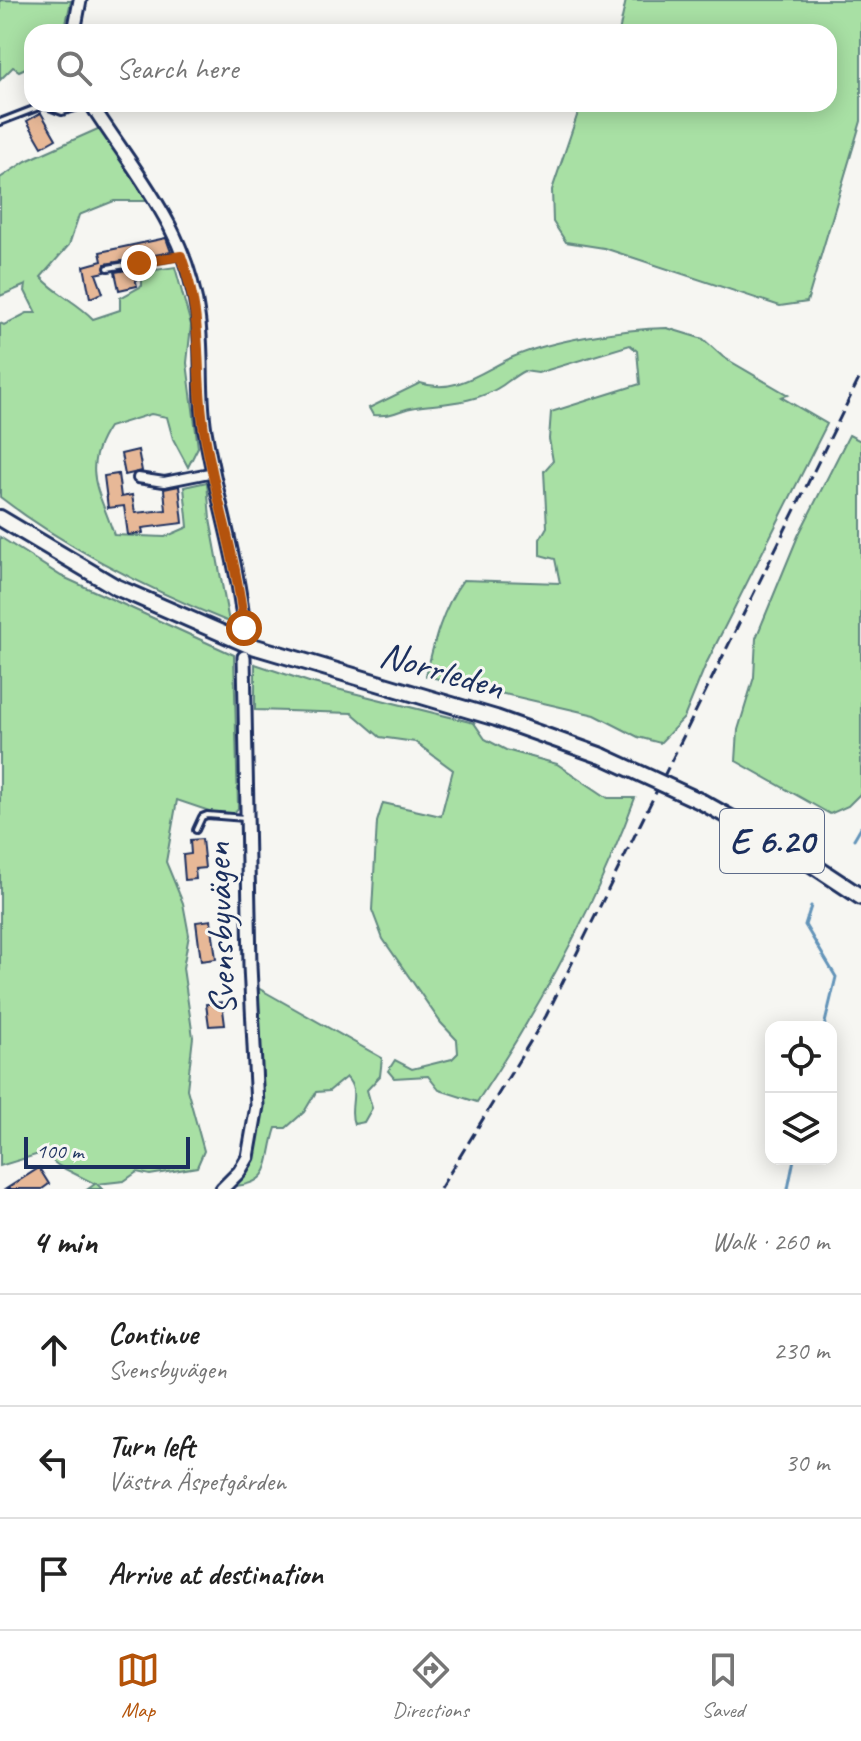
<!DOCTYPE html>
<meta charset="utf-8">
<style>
:root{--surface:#fff;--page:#f2f2f2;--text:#222;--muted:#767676;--line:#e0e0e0;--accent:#b45309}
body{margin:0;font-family:Caveat,sans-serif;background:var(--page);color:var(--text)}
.controls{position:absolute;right:24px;bottom:24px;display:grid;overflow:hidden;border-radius:16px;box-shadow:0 4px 20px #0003}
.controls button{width:72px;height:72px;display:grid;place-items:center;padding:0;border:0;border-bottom:2px solid var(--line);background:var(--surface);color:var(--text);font:40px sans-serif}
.scale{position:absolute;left:24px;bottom:20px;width:166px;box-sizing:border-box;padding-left:8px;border:4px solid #1b2f5e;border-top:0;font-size:22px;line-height:28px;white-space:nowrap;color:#1b2f5e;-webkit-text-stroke:6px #f6f6f2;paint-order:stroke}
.stop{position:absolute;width:24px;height:24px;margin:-18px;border:6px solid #b45309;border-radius:50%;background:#fff}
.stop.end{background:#b45309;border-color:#fff;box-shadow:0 2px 8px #0008}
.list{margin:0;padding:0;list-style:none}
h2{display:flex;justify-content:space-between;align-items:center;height:104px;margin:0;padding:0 32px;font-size:34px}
h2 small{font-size:26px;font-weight:400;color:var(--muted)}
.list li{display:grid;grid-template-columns:52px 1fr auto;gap:24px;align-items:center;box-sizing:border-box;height:112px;padding:0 32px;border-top:2px solid var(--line)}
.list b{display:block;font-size:30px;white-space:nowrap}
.list p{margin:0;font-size:26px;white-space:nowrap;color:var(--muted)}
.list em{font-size:26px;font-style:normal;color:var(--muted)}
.icon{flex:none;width:44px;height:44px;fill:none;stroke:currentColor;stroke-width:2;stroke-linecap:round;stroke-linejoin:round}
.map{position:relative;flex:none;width:861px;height:1189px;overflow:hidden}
.search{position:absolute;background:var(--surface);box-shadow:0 4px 20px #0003;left:24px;right:24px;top:24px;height:88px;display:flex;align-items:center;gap:20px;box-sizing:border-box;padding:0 28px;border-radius:24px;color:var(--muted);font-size:30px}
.sheet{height:440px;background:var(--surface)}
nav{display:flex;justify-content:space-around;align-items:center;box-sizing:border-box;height:112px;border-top:2px solid var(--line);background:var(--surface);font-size:22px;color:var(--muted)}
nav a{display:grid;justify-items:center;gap:4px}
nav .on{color:var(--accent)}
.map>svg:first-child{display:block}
.green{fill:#a8e0a4;stroke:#628881;stroke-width:2}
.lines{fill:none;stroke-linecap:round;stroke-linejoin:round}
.stream{stroke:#6494b9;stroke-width:3}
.building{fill:#e7b897;stroke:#1b2f5e;stroke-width:2}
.service-casing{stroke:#1b2f5e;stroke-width:10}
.minor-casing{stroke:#1b2f5e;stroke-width:14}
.tertiary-casing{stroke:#1b2f5e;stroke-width:17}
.trunk-casing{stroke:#1b2f5e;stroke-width:20}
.service{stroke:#f6f6f2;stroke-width:4}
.minor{stroke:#f6f6f2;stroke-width:8}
.tertiary{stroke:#f6f6f2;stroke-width:11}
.trunk{stroke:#f6f6f2;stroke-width:14}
.rail{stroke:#1b2f5e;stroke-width:3;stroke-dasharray:12 6;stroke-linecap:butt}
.trunk-bridge-casing{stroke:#1b2f5e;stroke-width:20;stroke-linecap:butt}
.trunk-bridge{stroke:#f6f6f2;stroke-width:14}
.route{stroke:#b45309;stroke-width:10}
.labels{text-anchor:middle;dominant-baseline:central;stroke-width:6;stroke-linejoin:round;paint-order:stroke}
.shield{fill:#f6f6f2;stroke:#5d6b8a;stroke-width:2}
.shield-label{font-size:36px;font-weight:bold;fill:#1b2f5e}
.street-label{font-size:38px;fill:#1b2f5e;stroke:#f6f6f2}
</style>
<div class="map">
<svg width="861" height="1189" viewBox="0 0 861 1189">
<rect width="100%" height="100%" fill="#f6f6f2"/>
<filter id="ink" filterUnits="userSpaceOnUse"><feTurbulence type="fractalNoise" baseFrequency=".0125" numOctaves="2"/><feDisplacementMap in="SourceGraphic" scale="16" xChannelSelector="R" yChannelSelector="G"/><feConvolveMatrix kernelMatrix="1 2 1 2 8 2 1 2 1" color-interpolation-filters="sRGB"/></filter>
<g filter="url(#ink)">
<g class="green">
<path d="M0,0L71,1L64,32H32V65L19,71L13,67L0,80Z"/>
<path d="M626,0H861V121L807,302L780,306L604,248L566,242L553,222L552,190L581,104H829V32H619Z"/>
<path d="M100,128L151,201H114L79,215L69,245L41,277C56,294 77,302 93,319L120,310V298L142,286V272L175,267L191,325L187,363L198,447L188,467L173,439L167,417L151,414L109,427C80,471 100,491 114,535L165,537L188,527L184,487L207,482L210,519L229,622C148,589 69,550 0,497V323L4,325L27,313H36L25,291L26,285L0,296V178L26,161Z"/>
<path d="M667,328L703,339L723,357L788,395L781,397L827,424L706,664L684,718L660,743L638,737L595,715L426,676C434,642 442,609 463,580L560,583L555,559L540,555V539L547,527L544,471L553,461L549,439L551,412L640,384L637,351L630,345L538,373L524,371C516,375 510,380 503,385C477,403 445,403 416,407C398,409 396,417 373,415L369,408L420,383C456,395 482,371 513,357C552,340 624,329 667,328Z"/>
<path d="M849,435L861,441V793L848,806L830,814L736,761L738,730L754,677L756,638L798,536Z"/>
<path d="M0,537L61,576L234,655L238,808L230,818L177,800L166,862L183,903L189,935L183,968L193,1037L187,1089L204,1151L197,1167L150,1175L137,1172L124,1181L97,1184L102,1189H88L95,1184L59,1166L42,1153L0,1166Z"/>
<path d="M255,664L309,682L474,723L485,739L506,750L557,764L608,798H635C595,906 541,1006 477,1102L439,1090L428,1076L394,1078L388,1071L395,1060L412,1069L452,1059L458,1053L457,1040L441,1023L383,939L372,910L377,822L383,803L441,816L453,770L415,742L380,737L352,713L255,710Z"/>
<path d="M258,988L382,1058L380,1076L367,1090L372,1108L364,1122L354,1124C347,1107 361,1092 346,1077L329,1091L316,1092L304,1112L286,1128H276C265,1160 275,1183 234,1186C272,1149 260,1038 258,988Z"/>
</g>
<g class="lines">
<g class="stream">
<path d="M854,839L861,827"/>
<path d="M811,906L805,925L836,977L824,1027"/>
<path d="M788,1189L794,1159"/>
</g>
</g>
<g class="building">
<path d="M41,113L56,139L42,147L27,121Z"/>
<path d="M166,238L171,252L105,264V272L96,274L103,293L90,298L84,266L102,261L100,252Z"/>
<path d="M133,269L137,286L119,290L115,272Z"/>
<path d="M138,450L142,471L125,475L121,454Z"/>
<path d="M118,474L121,497L132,495L135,513L166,510L164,489L179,486L183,523L142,528L143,533L128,535L124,506L108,508L104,476Z"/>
<path d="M202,839L205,868L195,869L196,879L185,880L183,855L191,854L190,840Z"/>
<path d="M211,920L216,959L201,961L196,922Z"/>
<path d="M222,1002L225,1025L209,1026L206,1004Z"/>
<path d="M39,1168L49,1184L42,1189H6Z"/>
</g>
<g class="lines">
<defs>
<g id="service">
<path d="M87,30L88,32"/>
<path d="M0,122L44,105L62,112L88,104"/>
<path d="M108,268L179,256"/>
<path d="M196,830L202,817L207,815L245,818"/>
</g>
<path id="minor" d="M138,478L164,482L214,472"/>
<g id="tertiary">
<path d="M74,32L80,0"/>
<path d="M91,104C135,173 187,229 198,315C204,355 198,396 206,436C217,501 238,562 244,628"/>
<path d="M222,1189L239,1172L248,1157L257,1106L250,966L244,657"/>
</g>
<g id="trunk">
<path d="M0,518L116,587L249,645L496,718L602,756"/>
<path d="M702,802L799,856L861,897"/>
</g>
</defs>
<use href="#service" class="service-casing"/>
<use href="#minor" class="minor-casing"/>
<use href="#tertiary" class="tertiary-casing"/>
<use href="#trunk" class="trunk-casing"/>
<use href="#service" class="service"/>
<use href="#minor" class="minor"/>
<use href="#tertiary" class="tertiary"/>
<use href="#trunk" class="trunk"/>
<path class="rail" d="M440,1189L546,1016L861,375"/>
<defs>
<path id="trunk-bridge" d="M602,756L702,802"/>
</defs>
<use href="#trunk-bridge" class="trunk-bridge-casing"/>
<use href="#trunk-bridge" class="trunk-bridge"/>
</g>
</g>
<g class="lines" filter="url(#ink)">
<path class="route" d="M139,263L181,256C205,322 194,366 204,430C215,498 237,558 244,628"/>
</g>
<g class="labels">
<rect class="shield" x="720" y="809" width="104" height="64" rx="6"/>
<g class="shield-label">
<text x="772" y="841">E 6.20</text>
</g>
<g class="street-label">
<text transform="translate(442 670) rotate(16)">Norrleden</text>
<text transform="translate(220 929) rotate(-92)">Svensbyvägen</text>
</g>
</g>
</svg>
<div class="controls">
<button><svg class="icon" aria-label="locate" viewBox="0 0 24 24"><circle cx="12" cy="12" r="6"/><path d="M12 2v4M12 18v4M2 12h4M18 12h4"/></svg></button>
<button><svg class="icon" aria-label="layers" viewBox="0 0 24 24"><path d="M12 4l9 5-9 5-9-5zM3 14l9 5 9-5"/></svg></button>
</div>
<div class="scale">100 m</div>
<div class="stop" style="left:244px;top:628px"></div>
<div class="stop end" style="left:139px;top:263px"></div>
<div class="search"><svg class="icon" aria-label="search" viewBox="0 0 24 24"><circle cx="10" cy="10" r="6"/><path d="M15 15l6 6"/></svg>Search here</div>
</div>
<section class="sheet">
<h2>4 min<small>Walk · 260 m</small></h2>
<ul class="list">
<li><svg class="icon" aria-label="ahead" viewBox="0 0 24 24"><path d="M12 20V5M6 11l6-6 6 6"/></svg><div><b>Continue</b><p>Svensbyvägen</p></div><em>230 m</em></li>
<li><svg class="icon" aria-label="left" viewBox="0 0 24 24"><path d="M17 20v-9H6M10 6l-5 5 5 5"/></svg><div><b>Turn left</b><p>Västra Äspetgården</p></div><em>30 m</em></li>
<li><svg class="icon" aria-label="arrive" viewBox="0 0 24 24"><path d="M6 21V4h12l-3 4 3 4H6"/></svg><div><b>Arrive at destination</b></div></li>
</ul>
</section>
<nav>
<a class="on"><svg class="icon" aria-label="map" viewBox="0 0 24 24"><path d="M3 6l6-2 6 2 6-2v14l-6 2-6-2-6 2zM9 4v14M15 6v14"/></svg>Map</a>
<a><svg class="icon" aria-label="directions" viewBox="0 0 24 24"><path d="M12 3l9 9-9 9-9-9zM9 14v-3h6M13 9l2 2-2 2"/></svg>Directions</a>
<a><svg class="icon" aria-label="saved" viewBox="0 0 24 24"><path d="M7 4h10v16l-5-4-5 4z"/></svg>Saved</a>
</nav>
